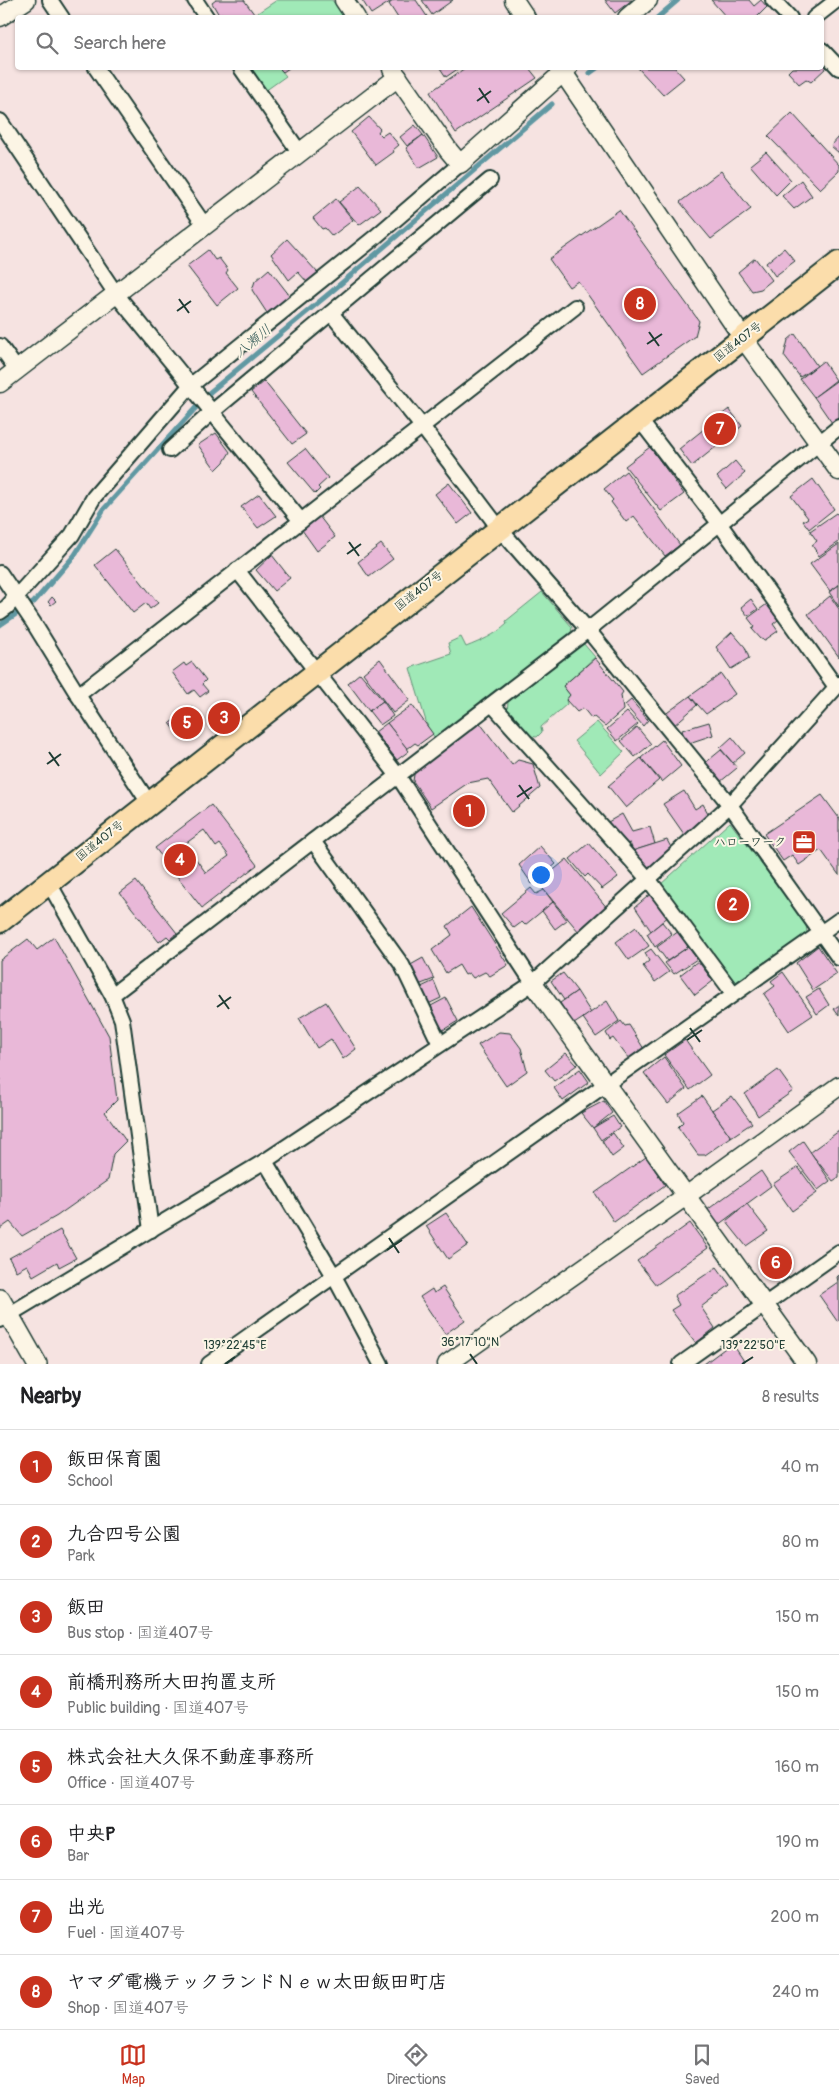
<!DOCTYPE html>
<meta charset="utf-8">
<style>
:root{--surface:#fff;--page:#f2f2f2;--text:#202124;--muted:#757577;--line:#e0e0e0;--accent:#c8321e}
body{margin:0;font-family:Pangolin,"Klee One",sans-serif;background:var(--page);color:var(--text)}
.you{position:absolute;left:540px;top:874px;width:18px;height:18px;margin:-12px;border:4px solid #fff;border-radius:50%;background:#1a73e8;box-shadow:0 0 0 8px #1a73e833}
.badge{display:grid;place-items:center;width:32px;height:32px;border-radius:50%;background:var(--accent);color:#fff;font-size:16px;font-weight:700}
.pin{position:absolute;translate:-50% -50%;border:2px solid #fff;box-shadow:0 1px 5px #0006}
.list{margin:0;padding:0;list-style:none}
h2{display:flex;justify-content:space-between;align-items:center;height:65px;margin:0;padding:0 20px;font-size:21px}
h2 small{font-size:16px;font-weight:400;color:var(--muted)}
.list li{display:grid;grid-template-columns:32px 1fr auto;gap:15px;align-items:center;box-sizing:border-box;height:75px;padding:0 20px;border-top:1px solid var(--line)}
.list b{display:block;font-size:19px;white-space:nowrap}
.list p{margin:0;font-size:16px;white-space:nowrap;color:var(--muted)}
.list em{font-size:16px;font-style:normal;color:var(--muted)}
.icon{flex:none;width:28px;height:28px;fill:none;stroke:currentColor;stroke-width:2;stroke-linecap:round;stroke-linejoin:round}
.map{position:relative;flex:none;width:839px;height:1364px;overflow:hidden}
.search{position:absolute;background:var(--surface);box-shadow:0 1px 4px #0004;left:15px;right:15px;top:15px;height:55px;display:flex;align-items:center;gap:12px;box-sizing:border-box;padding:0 18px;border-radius:5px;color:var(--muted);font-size:19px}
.sheet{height:665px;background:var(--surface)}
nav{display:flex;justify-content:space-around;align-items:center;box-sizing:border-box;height:70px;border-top:1px solid var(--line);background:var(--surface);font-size:14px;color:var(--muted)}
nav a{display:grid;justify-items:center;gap:2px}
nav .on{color:var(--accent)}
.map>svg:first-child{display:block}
.green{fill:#a0e9b7;stroke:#609376}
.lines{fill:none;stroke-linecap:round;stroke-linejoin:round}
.stream{stroke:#6098a2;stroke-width:5}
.building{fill:#e9b8d8;stroke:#1f3d34;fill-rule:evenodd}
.minor-casing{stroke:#1f3d34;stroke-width:18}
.tertiary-casing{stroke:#1f3d34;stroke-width:21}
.secondary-casing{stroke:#1f3d34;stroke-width:22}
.trunk-casing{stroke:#1f3d34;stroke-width:26}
.minor{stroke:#fcf5e5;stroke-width:14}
.tertiary{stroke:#fcf5e5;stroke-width:18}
.secondary{stroke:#fcf5e5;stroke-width:19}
.trunk{stroke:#fbddab;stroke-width:22}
.ticks{fill:none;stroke:#1f3d34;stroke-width:2}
.labels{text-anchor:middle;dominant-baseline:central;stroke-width:4;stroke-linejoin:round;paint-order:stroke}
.street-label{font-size:12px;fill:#1f3d34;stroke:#fcf5e5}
.poi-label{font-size:12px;font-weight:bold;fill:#1f3d34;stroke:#fcf5e5;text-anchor:end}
.water-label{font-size:14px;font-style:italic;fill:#355b59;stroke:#fcf5e5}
.ticks-label{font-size:12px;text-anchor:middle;fill:#1f3d34;stroke:#fcf5e5;stroke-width:4;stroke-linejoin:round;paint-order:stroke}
</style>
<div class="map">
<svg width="839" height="1364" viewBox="0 0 839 1364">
<rect width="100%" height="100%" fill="#f6e3e1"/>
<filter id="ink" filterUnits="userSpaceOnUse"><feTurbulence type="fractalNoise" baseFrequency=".02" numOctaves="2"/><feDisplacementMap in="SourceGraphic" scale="10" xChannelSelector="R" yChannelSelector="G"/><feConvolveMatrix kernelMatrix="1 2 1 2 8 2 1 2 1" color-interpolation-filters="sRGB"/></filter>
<g filter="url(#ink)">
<g class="green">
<path d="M277,0H332L344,17L256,18V14Z"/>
<path d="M249,68H279L286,76L265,91Z"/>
<path d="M542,592L572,627L571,634L485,702L435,738L428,728L410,668L451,654L448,643L461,637L466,647C481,641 495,635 507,624L506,621Z"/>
<path d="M583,643L595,657L563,686L570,695L566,700L567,704L541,727L542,732L537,737L530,736L507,711L508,702Z"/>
<path d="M597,722L624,752L601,774L574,741Z"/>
<path d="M730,822L806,924L807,933L733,984L660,885Z"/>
</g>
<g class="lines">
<g class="stream">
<path d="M657,18L678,0"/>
<path d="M590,73L597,68"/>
<path d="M0,625L34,602L74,556L104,509L210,392L331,292L552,104"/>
</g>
</g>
<g class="building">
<path d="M216,0H244L257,18H226L222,13L219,15L212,3Z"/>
<path d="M362,0H393L371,14Z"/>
<path d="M394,0H416L428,18H398L389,4Z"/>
<path d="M422,0H453L432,15Z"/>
<path d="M605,0H632L615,13Z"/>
<path d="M711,0H749L754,6L761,0L767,7L756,18H727Z"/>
<path d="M822,63L827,67L811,82L806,79L799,84L788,72L792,68H822Z"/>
<path d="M279,68H289L283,72Z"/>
<path d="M440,68H459L446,77Z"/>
<path d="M465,68H529L537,78L456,133L430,92Z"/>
<path d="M638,68H675L684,78L663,95Z"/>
<path d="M792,113L839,165V171L820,189L768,136Z"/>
<path d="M369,117L380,129L378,132L382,136L388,132L399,145L393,150L394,152L376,165L351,132Z"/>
<path d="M415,125L423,135L407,146L400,137Z"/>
<path d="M423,135L438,157L419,168L406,148Z"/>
<path d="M839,137V153L831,146Z"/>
<path d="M766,152L791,180L776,195L750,165Z"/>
<path d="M721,171L751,209L711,239L680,202Z"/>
<path d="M801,180L812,196L794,209L782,196Z"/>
<path d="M360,186L381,209L359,225L339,202Z"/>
<path d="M336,199L353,220L332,236L325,228L322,229L313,218Z"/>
<path d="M619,210L699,321L695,336L643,373L578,281L569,287L549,259Z"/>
<path d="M287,239L318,273L307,282L298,272L289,280L271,254Z"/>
<path d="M784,248L795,261L775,276L766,263Z"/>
<path d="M208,250L215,260L219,258L228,270L226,273L238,288L217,305L187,266Z"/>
<path d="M755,258L772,280L761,289L752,291L738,272Z"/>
<path d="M269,269L290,296L267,313L252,290L255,281Z"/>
<path d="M795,334L817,366L800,377L784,356L788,340Z"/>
<path d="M823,361L836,380L814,397L800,379Z"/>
<path d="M839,379V418L832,423L814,397Z"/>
<path d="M264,381L306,434L292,444L251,392Z"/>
<path d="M729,409L742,426L692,466L679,449Z"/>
<path d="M216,433L230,452L224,462L216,470L198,445Z"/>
<path d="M650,447L684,494L661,511L625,466Z"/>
<path d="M305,449L328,478L318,487L320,489L315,494L288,462Z"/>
<path d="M735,461L745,473L727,489L717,477Z"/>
<path d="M626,471L680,545L665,556L634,516L626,522L611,502L613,500L604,489Z"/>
<path d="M813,479L834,509L809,529L803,521L808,518L791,496Z"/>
<path d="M449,483L472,513L458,524L435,494Z"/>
<path d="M259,494L276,516L258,528L241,507Z"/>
<path d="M836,513L839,516V542L819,556L812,545L817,541L810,531Z"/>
<path d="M319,516L335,537L317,551L302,530Z"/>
<path d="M381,544L393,559L369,577L358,562Z"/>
<path d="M839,544V585L830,591L810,564Z"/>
<path d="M115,549L158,603L150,609L146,603L133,613L95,565Z"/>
<path d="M272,555L290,578L274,591L256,570Z"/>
<path d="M839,585V607L829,592Z"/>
<path d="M830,596L839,609V657L808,614Z"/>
<path d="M52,597L56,601L51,605L48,602Z"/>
<path d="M751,599L758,609L748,616L741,607Z"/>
<path d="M767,604L778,620L773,624L778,631L765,640L761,639L752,629L755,627L748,618Z"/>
<path d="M732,632L745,647L749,658L731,669L716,647Z"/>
<path d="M595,658L623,692L621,695L623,710L605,726L594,717L591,718L583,708L577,712L566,700L570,695L563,686Z"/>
<path d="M380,659L410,700L393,713L363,673Z"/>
<path d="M192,662L206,680L202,684L208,691L200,697L194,690L188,694L172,672L184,663L186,666Z"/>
<path d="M360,673L383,701L369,711L348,683Z"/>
<path d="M721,674L735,694L706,714L690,696Z"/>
<path d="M690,696L697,705L672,727L664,715Z"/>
<path d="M631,700L648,720L643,726L625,705Z"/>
<path d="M383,701L393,716L380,725L369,711Z"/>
<path d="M412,705L433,734L418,745L415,743L407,749L387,723Z"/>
<path d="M192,707L203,723L181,738L170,723Z"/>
<path d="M627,712L638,724L617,741L607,729Z"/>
<path d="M709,722L713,735L686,744L682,730Z"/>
<path d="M387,723L409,751L397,760L375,732Z"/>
<path d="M480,723L512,765L518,760L533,764L540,788L512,812L488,779L468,783L431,808L413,781L415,768Z"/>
<path d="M637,727L651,744L635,757L621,741Z"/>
<path d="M732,737L745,753L733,763L720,748Z"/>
<path d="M662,740L681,766L662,782L641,758Z"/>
<path d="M721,750L737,768L720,782L704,764Z"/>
<path d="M641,758L659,780L626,808L608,786Z"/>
<path d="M684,791L695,809L703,804L709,815L702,820L705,826L686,837L663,804Z"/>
<path d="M822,795L839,818V875L821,850L799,865L792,855L783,861L764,834Z"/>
<path d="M211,805L257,865L202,908L155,848ZM204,830L216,847L220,844L229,856L206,873L185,844Z"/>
<path d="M622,814L632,832L650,827L655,844L633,851L630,843L626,844L616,843L608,822Z"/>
<path d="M667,840L674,853L650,872L629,852Z"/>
<path d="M589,843L618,877L602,889L588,874L585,877L570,859Z"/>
<path d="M540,846L556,864L532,884L519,865Z"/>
<path d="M567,859L608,909L579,932L538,883Z"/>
<path d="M136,881L177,933L170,939L167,936L159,942L120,893Z"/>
<path d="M531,888L536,894L544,890L553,902L525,925L522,922L514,928L501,913Z"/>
<path d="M653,892L670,915L651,931L635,907Z"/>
<path d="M553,902L567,920L555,929L542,911Z"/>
<path d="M471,907L508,965L490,976L485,972L473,978L469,973L465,975L459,965L446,973L432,950L452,935L447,926Z"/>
<path d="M662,922L672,934L655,947L647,934Z"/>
<path d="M636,927L649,946L629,960L616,942Z"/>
<path d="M679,931L688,947L667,961L657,947Z"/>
<path d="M54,937L109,1036L117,1100L105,1112L126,1141L113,1154L108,1180L57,1216L22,1236L10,1222L0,1229V960L28,939L37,950Z"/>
<path d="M818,946L837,974L813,990L796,963Z"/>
<path d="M688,947L697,959L674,974L665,963Z"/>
<path d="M651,949L669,972L655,982L643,966L649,961L645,953Z"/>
<path d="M423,958L434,979L416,986L407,967Z"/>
<path d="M698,961L713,981L695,995L680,975Z"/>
<path d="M783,972L813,1015L789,1031L764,994L775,986L771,981Z"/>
<path d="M563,973L577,991L564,1000L551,981Z"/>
<path d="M434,981L441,998L426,1005L419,988Z"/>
<path d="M819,989L829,1005L817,1014L806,997Z"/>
<path d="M577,991L591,1013L574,1024L560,1003Z"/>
<path d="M446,998L458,1021L443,1030L429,1007Z"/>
<path d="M607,1001L619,1021L596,1037L583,1018Z"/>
<path d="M326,1002L356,1049L343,1059L331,1039L317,1048L299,1018Z"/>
<path d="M839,1005V1016L834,1009Z"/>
<path d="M621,1021L625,1026L629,1025L644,1049L629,1059L613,1038L610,1040L606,1033Z"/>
<path d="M499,1032L510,1033L521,1048L527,1071L506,1086L478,1045Z"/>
<path d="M685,1040L710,1075L690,1090L664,1055Z"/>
<path d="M566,1053L577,1065L554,1081L545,1070Z"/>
<path d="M664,1057L686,1089L668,1104L644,1073Z"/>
<path d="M580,1069L589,1082L563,1101L554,1088Z"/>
<path d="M778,1070L793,1091L758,1116L745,1094Z"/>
<path d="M702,1096L731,1137L705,1155H698L678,1127L683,1122L678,1113Z"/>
<path d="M732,1096L752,1123L731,1137L712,1110Z"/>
<path d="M604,1101L612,1113L593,1128L581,1113Z"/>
<path d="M613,1116L620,1127L601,1140L593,1128Z"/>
<path d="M839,1131V1177L833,1181L810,1152Z"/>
<path d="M613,1133L624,1148L612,1157L602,1141Z"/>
<path d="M803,1141L830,1181L818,1190L789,1152Z"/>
<path d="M646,1157L665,1185L614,1222L595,1193Z"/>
<path d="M798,1167L817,1193L792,1211L773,1184Z"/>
<path d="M761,1171L771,1186L718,1225L707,1210Z"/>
<path d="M747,1204L768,1231L746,1246L726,1221Z"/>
<path d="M446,1213L468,1245L448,1259L426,1226Z"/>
<path d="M690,1223L708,1248L656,1285L637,1261Z"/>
<path d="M60,1230L76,1258L59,1267L57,1262L33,1276L27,1265L16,1271L9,1258Z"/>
<path d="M717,1267L730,1285L701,1307L715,1328L696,1343L671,1310L679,1305L674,1296Z"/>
<path d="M839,1275V1320L837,1321L819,1295L838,1282L837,1277Z"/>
<path d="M443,1287L465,1320L445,1334L420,1297L432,1289L434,1293Z"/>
<path d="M732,1343L744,1361L740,1364H704Z"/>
</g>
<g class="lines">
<defs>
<g id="minor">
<path d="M50,0L62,18"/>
<path d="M195,0L207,18"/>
<path d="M773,0L790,18"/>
<path d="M814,18L837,0"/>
<path d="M822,50L839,68"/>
<path d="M96,68L205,226"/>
<path d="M241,68L300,153"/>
<path d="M0,121L116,294L301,521"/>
<path d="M331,313L421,425L499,528L588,630L730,805L839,958"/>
<path d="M0,346L17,370"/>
<path d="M639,419L719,523L836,687"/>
<path d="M170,450L212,412L490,180"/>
<path d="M237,570L398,776L533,983"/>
<path d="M0,573L33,622L78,695L149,803"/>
<path d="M0,612L7,607L72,535L94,497L190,386L374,238L460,164"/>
<path d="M78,695L575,307"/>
<path d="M492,704L649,880L733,993"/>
<path d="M313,841L402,965L440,1044"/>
<path d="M49,883L112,995L122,1020L151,1230"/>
<path d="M112,995L588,630L839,427"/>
<path d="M265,1161L334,1276L381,1364"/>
<path d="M0,1320L265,1161L533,983L730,805L839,684"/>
<path d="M209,1364L839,920"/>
<path d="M681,1364L839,1252"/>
</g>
<g id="tertiary">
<path d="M344,0L356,18"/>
<path d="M514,0L526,18"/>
<path d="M0,17L26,0"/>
<path d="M627,18L648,0"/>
<path d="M560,68L743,338L839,471"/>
<path d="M392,69L449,151L460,164L568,68"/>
<path d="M0,383L398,77"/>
<path d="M533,983L807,1364"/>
<path d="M447,1364L686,1196L839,1086"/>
</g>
<path id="secondary" d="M0,1299L37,1364"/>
<path id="trunk" d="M0,921L839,263"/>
</defs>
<use href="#minor" class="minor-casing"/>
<use href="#tertiary" class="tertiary-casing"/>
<use href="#secondary" class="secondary-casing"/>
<use href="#trunk" class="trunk-casing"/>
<use href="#minor" class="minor"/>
<use href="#tertiary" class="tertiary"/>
<use href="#secondary" class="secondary"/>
<use href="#trunk" class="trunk"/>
</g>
</g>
<path class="ticks" d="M479,88L489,103M477,101L491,91M179,299L189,313M177,311L191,301M649,332L659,346M647,344L662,334M349,542L359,556M347,554L361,544M49,752L59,766M47,764L61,754M519,785L529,799M517,797L532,787M219,995L229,1009M217,1007L231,997M690,1028L700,1042M687,1040L702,1030M389,1238L399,1253M387,1250L402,1240M470,1354L477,1364M225,1364L235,1357M742,1364L753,1357"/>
<defs>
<symbol id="office-square" viewBox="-11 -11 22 22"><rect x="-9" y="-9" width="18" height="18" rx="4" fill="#c8321e" stroke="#fcf5e5"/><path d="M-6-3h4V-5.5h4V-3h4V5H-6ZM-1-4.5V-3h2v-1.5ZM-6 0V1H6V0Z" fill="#fff"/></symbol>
</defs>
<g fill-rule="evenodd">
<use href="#office-square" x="790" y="828" width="28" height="28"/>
</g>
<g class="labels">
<g class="street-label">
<text transform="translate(738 342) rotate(-38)">国道407号</text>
<text transform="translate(419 591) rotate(-38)">国道407号</text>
<text transform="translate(100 841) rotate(-39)">国道407号</text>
</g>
<g class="poi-label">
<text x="786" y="842">ハローワーク</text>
</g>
<g class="water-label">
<text transform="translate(253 341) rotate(-40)">八瀬川</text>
</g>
</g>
<g class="ticks-label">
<text x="470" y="1346">36°17'10"N</text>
<text x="235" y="1349">139°22'45"E</text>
<text x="753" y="1349">139°22'50"E</text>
</g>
</svg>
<div class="you"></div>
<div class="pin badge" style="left:469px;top:811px">1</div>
<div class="pin badge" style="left:733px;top:905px">2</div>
<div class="pin badge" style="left:224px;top:718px">3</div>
<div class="pin badge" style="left:180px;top:860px">4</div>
<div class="pin badge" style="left:187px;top:723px">5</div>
<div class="pin badge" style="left:776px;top:1263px">6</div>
<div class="pin badge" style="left:720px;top:429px">7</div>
<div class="pin badge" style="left:640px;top:304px">8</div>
<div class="search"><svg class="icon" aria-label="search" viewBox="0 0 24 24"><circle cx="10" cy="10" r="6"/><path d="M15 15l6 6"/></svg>Search here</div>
</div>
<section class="sheet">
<h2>Nearby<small>8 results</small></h2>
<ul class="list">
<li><span class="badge">1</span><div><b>飯田保育園</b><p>School</p></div><em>40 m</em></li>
<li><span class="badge">2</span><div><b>九合四号公園</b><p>Park</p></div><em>80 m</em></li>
<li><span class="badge">3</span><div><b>飯田</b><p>Bus stop · 国道407号</p></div><em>150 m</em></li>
<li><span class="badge">4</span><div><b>前橋刑務所大田拘置支所</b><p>Public building · 国道407号</p></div><em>150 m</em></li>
<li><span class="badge">5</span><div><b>株式会社大久保不動産事務所</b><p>Office · 国道407号</p></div><em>160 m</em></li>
<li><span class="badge">6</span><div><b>中央P</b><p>Bar</p></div><em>190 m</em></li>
<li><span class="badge">7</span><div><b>出光</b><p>Fuel · 国道407号</p></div><em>200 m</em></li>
<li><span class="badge">8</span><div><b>ヤマダ電機テックランドＮｅｗ太田飯田町店</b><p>Shop · 国道407号</p></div><em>240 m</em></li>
</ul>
</section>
<nav>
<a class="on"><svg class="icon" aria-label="map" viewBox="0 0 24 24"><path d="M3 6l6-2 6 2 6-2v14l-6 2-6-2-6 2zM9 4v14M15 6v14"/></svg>Map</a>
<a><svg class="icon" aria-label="directions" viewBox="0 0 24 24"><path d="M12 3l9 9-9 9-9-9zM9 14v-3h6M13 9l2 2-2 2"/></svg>Directions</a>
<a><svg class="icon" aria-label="saved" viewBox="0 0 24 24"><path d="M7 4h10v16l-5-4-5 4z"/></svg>Saved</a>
</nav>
